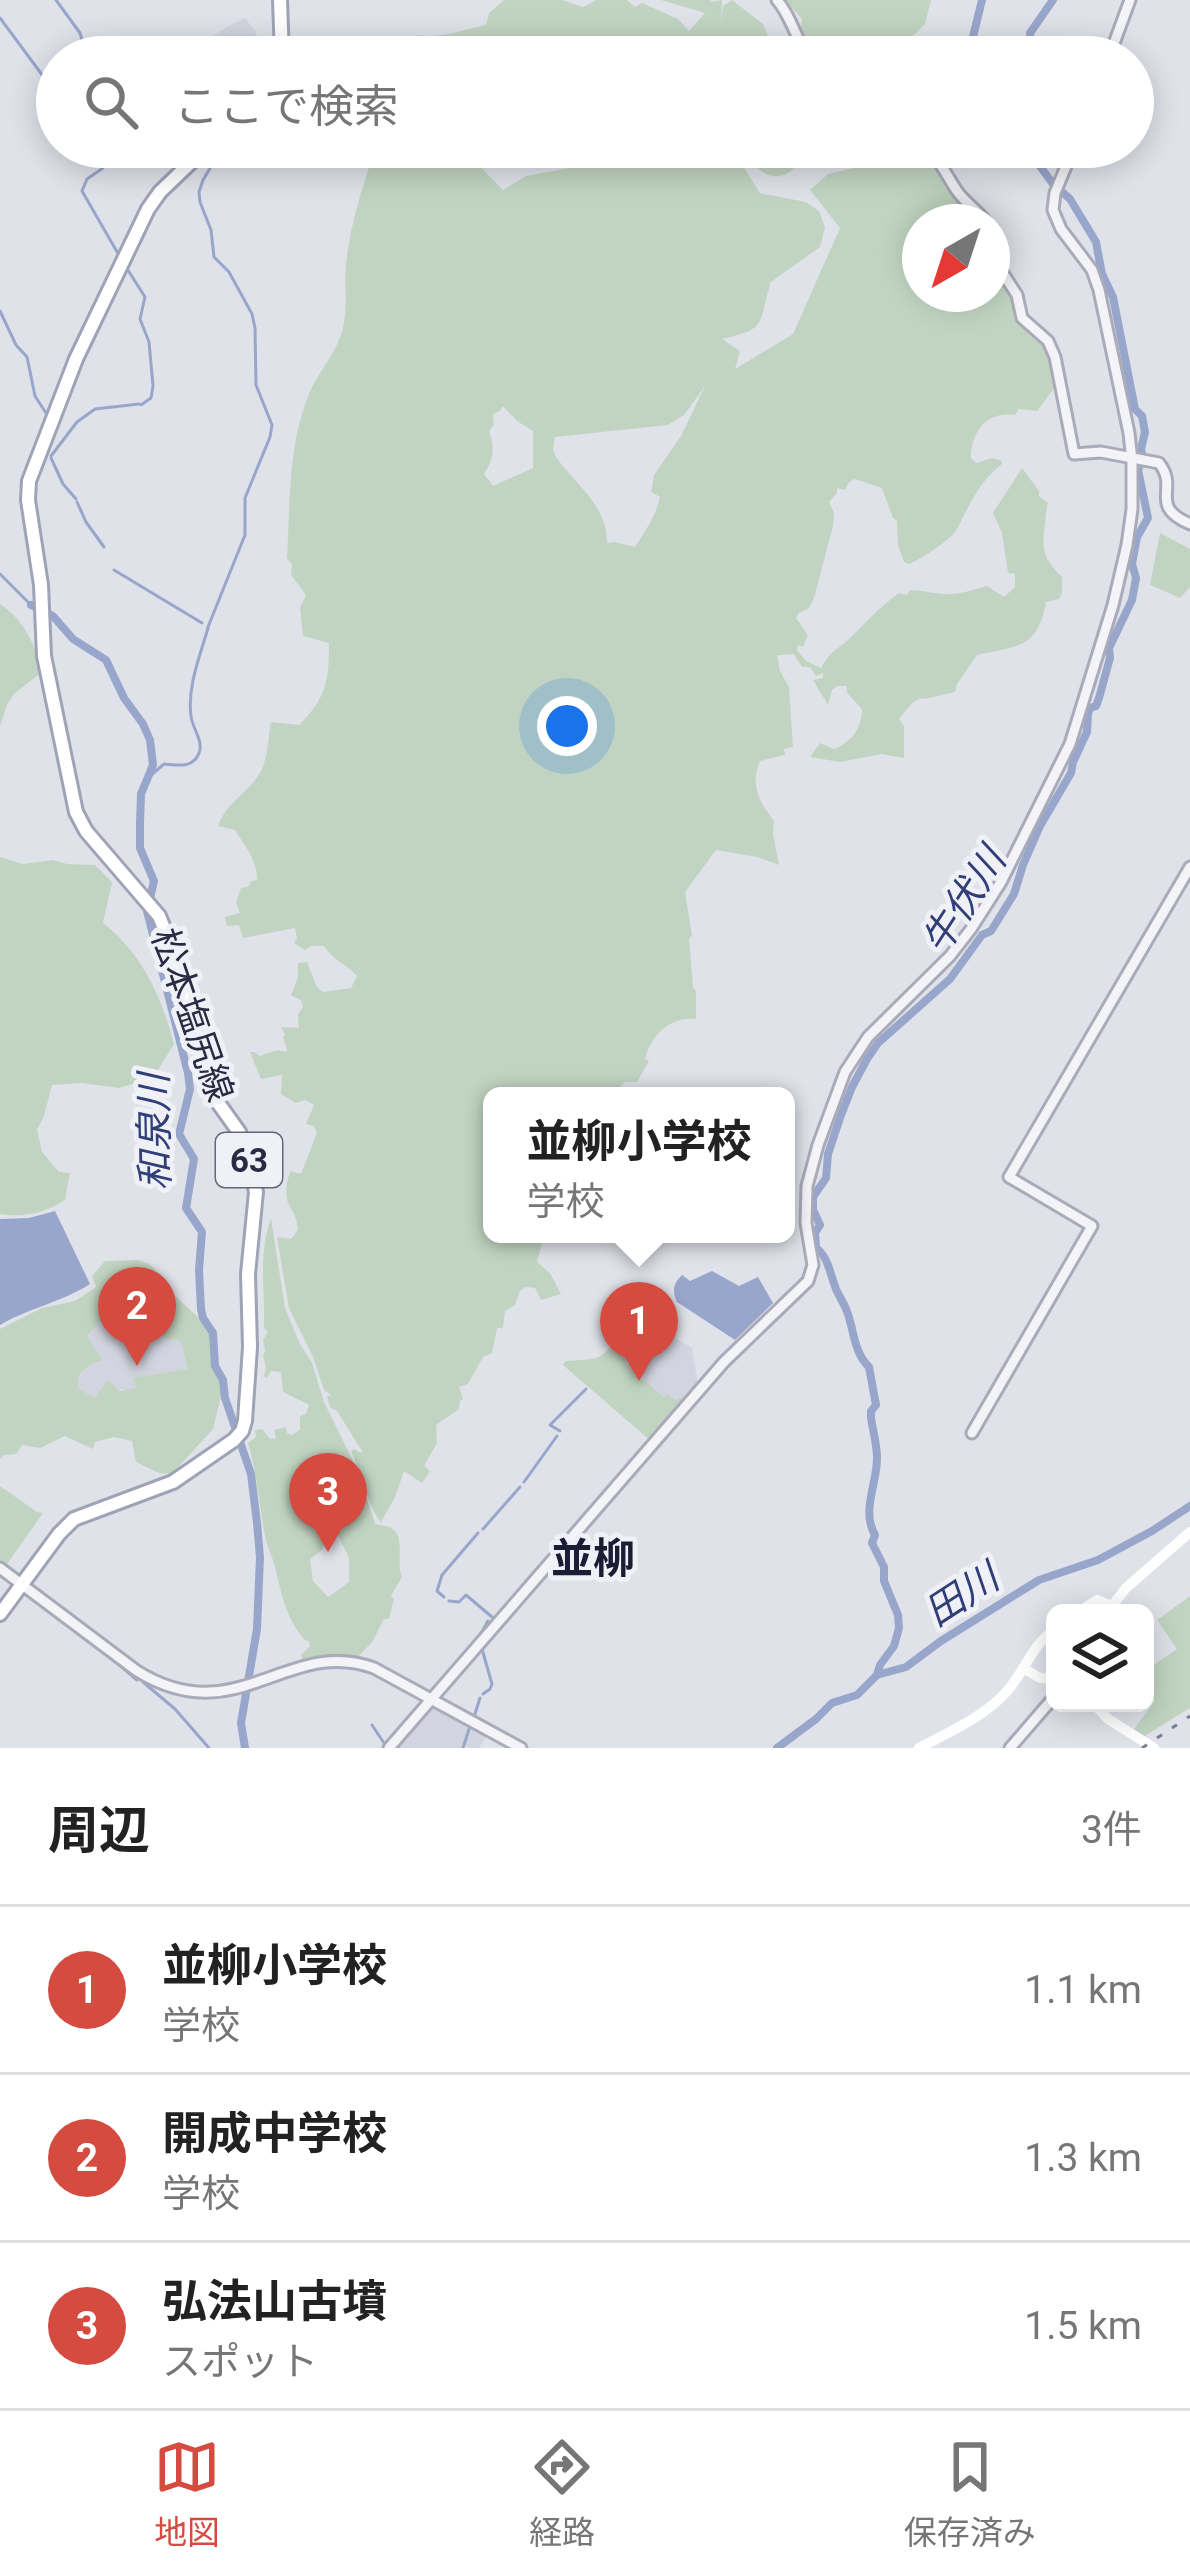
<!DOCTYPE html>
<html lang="ja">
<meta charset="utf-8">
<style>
:root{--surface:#fff;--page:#f6f6f6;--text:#222;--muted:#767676;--line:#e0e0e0;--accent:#d54b3f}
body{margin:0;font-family:Roboto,"Noto Sans JP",sans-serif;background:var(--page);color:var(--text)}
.controls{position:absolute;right:36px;bottom:36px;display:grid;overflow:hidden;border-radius:18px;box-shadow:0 6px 30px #0003}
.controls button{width:108px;height:108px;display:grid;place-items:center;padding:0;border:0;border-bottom:3px solid var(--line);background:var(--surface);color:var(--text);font:60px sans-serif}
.compass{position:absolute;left:902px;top:204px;width:108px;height:108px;border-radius:50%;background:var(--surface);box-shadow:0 6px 30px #0003;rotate:219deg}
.you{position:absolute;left:567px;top:726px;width:42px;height:42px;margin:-30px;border:9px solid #fff;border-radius:50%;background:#1a73e8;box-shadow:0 0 0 18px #1a73e833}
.badge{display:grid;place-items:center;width:78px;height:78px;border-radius:50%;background:var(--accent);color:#fff;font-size:39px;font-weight:700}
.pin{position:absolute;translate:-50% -99px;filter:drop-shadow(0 3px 6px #0008)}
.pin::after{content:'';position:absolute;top:63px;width:42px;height:36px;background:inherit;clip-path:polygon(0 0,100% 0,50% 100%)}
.popup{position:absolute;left:483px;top:1087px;width:312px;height:156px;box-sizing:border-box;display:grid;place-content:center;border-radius:18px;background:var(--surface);filter:drop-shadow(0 3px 9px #0005);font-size:39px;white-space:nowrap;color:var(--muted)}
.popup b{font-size:45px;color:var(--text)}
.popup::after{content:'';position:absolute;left:50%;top:100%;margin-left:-24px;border:24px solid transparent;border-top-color:var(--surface)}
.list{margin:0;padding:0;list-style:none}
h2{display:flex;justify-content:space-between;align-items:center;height:156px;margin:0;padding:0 48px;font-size:51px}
h2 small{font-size:39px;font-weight:400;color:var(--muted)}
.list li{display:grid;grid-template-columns:78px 1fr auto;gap:36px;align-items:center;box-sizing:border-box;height:168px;padding:0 48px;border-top:3px solid var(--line)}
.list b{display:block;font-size:45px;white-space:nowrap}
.list p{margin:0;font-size:39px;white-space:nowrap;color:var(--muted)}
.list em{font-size:39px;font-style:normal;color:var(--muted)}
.icon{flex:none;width:66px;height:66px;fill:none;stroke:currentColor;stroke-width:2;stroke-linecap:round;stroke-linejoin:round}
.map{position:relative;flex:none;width:1190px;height:1748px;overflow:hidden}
.search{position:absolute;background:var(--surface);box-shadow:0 6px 30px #0003;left:36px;right:36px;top:36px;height:132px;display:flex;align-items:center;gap:30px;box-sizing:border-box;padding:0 42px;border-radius:66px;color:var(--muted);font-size:45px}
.sheet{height:660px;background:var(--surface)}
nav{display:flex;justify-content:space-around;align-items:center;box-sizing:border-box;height:168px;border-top:3px solid var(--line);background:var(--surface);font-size:33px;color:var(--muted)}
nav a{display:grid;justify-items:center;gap:6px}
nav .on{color:var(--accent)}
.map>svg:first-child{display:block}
.built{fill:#d2d4df}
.green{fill:#c1d4c1;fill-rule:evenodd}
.water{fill:#99a6cb}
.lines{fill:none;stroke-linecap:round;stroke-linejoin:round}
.stream{stroke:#99a6cb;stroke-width:3}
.river{stroke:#99a6cb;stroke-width:8}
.tertiary-casing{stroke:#a9abb8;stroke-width:15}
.primary-casing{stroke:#9fa3b6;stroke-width:18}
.tertiary{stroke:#f3f3f8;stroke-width:9}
.secondary{stroke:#fff;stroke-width:10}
.primary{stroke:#fff;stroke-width:12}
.rail{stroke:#797d94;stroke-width:3;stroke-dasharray:6 12;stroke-linecap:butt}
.labels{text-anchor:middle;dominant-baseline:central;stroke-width:10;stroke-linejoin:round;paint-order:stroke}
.shield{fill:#f0f1f7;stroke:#646678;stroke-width:3}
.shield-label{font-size:33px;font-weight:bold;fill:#282b42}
.street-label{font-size:36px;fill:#282b42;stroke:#f0f1f7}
.water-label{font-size:39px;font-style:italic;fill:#303f78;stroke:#f0f1f7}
.quarter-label{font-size:42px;font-weight:bold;fill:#1a1d33;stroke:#f0f1f7}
</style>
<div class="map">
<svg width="1190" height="1748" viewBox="0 0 1190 1748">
<rect width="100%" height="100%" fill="#e0e2ea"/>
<g class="built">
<path d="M245,18L255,31L264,57H174L196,47L228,26Z"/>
<path d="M134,1313L167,1338L177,1340L182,1344L191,1395L115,1389L95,1398L77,1388V1382L85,1368L102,1360L86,1337L98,1322Z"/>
<path d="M644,1319L692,1348L697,1379L696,1388L651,1441L563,1364L566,1361L578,1362L605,1355L613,1340Z"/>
<path d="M436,1706L467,1723V1731L471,1725L488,1734L479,1748H469L464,1745L462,1748H394L431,1707Z"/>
</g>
<g class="green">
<path d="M504,0H562L583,7L596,0H627L635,7L642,3L678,19L689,31L705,13L661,0H710L711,2L722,0L721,22L723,6L732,0L763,24L776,55L723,57L715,44L716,57H660L659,51L644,36L632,44V57H407L417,35C442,39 461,30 486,25L489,13Z"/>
<path d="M779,0H931L925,24L902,47L904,51L916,57H812L796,26H801L802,19L789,5H784Z"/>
<path d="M376,147H472L463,149L503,190L526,176L580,166L584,162L587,147H731L760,193L806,202L819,211L825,227L820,247L771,282C757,323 770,329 722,339L740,351L735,369L793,334L840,228L810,190L828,174L854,168L862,147H926L983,222H920V294H992V257L1009,284L1019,314L1050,350L1058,383L1037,411L1019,409L1015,415C987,411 971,431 971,458L976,463L992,458L1002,461V464C979,482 970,504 957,529C952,539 920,560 909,564L904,562L898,545L897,521L893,518L882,488L855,479L849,482L845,490L837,488V493L829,502L834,513L833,526L814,598L809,608L799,613L796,618L808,635L803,647L798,645L797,650L806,661L821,668C828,654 836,650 848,640C865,624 879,607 899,593L907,595L910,590C921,590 931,593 943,594C958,595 973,590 987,586L1004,597L1015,587V574L1008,573L1002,533L993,513L1022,468L1039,491V496L1048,503C1046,509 1046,516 1045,523C1042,549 1042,557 1062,577V593L1059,599L1046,602C1038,649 1017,646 977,655L957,684L955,692L925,699L921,698L912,703L899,719L904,726V758L882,754L840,762L810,757L820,743L834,749C852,742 862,728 862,709L847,693V686H837L832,690L828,705L813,680L823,678V673L816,676L810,667H802L794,654L777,655L780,671L789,687L793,747L784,749L785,755L760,761C750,785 759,802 774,821L773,834L779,865L757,857L716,850L685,892L692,935L689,939L693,987L696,991V1019C671,1016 651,1034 645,1059L649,1061L637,1082H625L610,1096H492V1234H542V1244L537,1262L550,1273L561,1294L541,1300L535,1288L526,1287L520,1291L515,1305L505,1311L503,1328H497L492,1353L483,1357L468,1384L459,1387L463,1399L460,1401L459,1409L436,1425L437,1443L424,1466L430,1471L422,1483L404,1471L395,1497L381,1522C369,1509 361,1471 351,1451L354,1449L361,1453L362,1451L337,1411L330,1407L327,1396L331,1395L324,1390L313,1357L289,1308L277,1237L291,1239L298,1230C295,1201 279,1210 290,1171L301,1174L317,1133L314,1126L306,1124L314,1105L305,1100L296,1103L281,1094L282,1075L261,1079L250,1052H255L259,1056L278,1050L286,1052L287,1049L283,1037L285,1034L281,1027L299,1028L298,1015L303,1006L301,1000L291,995L298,977V963L307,962L317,987L323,992L351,988L357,976C347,964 333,961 324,946H311L305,950L294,943L297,938L295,928L243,938L239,925L227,926L225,917L240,913L236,902L241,888L248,887L251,881L257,880C257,859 245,847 235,830L218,826C227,801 249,793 261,771C268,757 268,738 271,722L299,725C327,697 329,680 329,643L303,636L300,608L306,595L291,575L292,565L287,558C290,504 288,445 309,394C319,370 337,353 343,328C348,307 344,285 346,264C350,225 363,184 376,147ZM705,386L681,436L654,475L651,492L660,497C656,516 645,531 635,547L614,542L607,543C607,504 576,486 556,457L553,449L555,437L668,425L684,415ZM503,406L517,421L533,431V468L493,486L484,474C494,458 495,449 489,431L494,425L493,414L500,411Z"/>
<path d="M739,147H746L759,162L755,147H855C845,181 828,153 808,157C800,159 799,164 793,169C770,189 753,164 739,147Z"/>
<path d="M1160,533L1190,549V587L1180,598L1150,585Z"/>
<path d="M0,604C25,621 36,645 41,673L15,693L7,704L0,726Z"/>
<path d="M0,857L23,864L53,860L67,864L95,865L112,882L103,923C142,953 162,998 174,1044L153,1078L119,1088L82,1083L52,1085L44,1116L37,1130L42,1152L59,1172L70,1173L65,1200C45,1213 23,1218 0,1214Z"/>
<path d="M271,1218L285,1308L300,1344L312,1363L324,1402L358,1471L375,1524C381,1526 388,1525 393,1529C405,1538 396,1564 402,1577L391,1596L394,1599L389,1618L383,1620L373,1641L357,1658L333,1656L304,1663L301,1655L310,1646L309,1641L305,1640C287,1620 282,1597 276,1571C274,1559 267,1548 265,1536C259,1505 257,1473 248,1443L256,1437L255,1430L262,1429L270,1439L276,1438L274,1430L286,1427L287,1433L292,1435L300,1430V1416L306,1414L309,1405L283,1392L281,1372L271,1371L267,1378L264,1376L266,1367L263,1356L265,1350L263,1340L268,1332L264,1328C265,1290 258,1254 271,1218ZM327,1531H336L349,1558V1582L328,1597L313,1581L310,1559L322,1550Z"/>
<path d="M138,1260L149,1264L163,1277L173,1294L200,1319L210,1335L212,1364L223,1388L213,1429L172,1474L159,1473L136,1462L132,1441L114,1437L95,1442L93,1449L65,1436L40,1448L22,1445L16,1454L4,1455L0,1459V1329L42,1308L75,1301L96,1287L92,1276L105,1261ZM134,1314L167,1339L178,1340L182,1344L187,1369L133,1378L136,1388L120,1391L108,1380L95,1398L78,1388C76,1371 89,1365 102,1360L87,1336L99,1322Z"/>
<path d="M612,1348L627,1361L625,1364L664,1397L667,1394L675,1400L682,1398L685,1401L651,1441L563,1365L566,1361L596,1359Z"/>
<path d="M0,1486L37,1512L43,1513L5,1567L0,1563Z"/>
<path d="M1190,1596V1708L1143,1737L1133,1730L1155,1701L1145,1692V1671L1177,1649L1157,1620Z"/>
</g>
<g class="water">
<path d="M55,1211L90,1284C60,1303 31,1307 0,1325V1219L29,1218Z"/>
<path d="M712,1271L739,1286L758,1277L773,1303L735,1340L677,1302C672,1290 673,1284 682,1275L690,1281Z"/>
</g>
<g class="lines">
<g class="stream">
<path d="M56,0L80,33L87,57"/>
<path d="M0,18L57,95"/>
<path d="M103,147V168L87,179L82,191L120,257"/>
<path d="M126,267L145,297L140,319L149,342L153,386L151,398L141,405"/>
<path d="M0,311L16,345L27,357L35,396L46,413"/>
<path d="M51,456L77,422L95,409L139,404"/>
<path d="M51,458L63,484L76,499"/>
<path d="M77,502L86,522L104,547"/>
<path d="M114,570L202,623"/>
<path d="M0,574L31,605"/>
<path d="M208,627L245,535V498L270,437L272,425L256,385L255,328L252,314L229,272L214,257L211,230L200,202L199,192L203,180L215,160L220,147"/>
<path d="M150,776L164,764C177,765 193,769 199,753C204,741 192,728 191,716C187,687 200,656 208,628"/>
<path d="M560,1431L550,1425L586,1389"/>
<path d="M524,1482L557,1436"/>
<path d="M483,1529L520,1487"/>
<path d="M25,1593L46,1609"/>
<path d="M444,1597L437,1591L442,1575L478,1533"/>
<path d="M449,1601L459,1602L466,1595L492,1617"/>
<path d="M49,1610L63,1621"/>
<path d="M65,1623L74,1629"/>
<path d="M76,1631L101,1650"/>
<path d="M480,1635L488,1621"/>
<path d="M482,1649L492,1684L490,1689L483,1694"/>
<path d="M105,1653L137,1680"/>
<path d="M143,1682L175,1709L209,1748"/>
<path d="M474,1717L480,1698"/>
<path d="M372,1725L386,1746"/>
<path d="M463,1748L470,1726"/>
</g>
<g class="river">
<path d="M968,57L982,0"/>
<path d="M1020,57L1026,56L1031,44L1030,33L1053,0"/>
<path d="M31,605L53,616L73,639L106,660L124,698L143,724L150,740L153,765L141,794L140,823V848L154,881L147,911L188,1073L190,1089L179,1134L194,1159L186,1208L202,1232L199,1270L201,1309L203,1318L213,1333L215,1366L223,1380L225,1398L251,1474L257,1523L260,1557L257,1629L241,1723L245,1748"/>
<path d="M877,1675L880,1665L894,1646L899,1628L898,1615L884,1581V1567L872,1543L875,1535C861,1511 877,1485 877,1458C877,1445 873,1431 871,1418V1411L876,1405L869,1367C855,1354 854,1333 848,1314C845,1305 839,1296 836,1289C830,1274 828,1256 816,1248L815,1233L820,1225L813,1210V1197L826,1178L828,1154L841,1115L852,1087L867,1059L878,1043L950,979L982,935L991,931L1014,894L1023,865L1040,826L1071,773L1073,762L1087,732L1088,714L1090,708L1096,706L1099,698L1110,658L1109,648L1132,600L1136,578L1132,564L1134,553L1137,537L1148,518L1138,470L1143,458L1141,449L1145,432L1142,416L1135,409L1113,297L1102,274L1096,242L1070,199L1053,184L1026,147"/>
<path d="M777,1748L816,1719L832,1703L857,1695L877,1675L906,1667L941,1641L1039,1580L1098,1560L1152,1531L1190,1506"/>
</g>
<defs>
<g id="tertiary">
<path d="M777,0C792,17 795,39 809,57"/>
<path d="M1109,57L1130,0"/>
<path d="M928,147C940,161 947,176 957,191C965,203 978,210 986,222"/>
<path d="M992,251L995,261L1017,295L1022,318L1048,341L1055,357L1074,454L1101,452L1159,463C1180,489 1147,505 1190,524"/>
<path d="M972,1433L1092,1226L1009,1177L1190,867"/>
<path d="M0,1568L137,1671C237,1733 288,1636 374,1668L521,1748"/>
<path d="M389,1748L724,1362L808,1281L813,1265L806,1223L807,1186L818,1145L845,1072L868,1037L950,956L971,929L1001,882L1070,744L1113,605L1127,545L1132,509V461L1129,433L1099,290L1092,270L1061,229L1053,210L1055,193L1074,147"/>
<path d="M1010,1748L1055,1696"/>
</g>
<g id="primary">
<path d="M280,0L282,57"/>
<path d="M0,1614L59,1534L74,1519L173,1482L234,1440L242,1431L245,1421L250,1347L248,1274L256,1192L247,1153L239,1132L219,1104L197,1038L182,973L159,916L86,831L76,812L44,656L41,585L28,500L29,481L76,359L148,209L160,192L207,147"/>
</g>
</defs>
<use href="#tertiary" class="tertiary-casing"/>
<use href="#primary" class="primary-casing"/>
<use href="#tertiary" class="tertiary"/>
<g class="secondary">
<path d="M1077,1613L1097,1600L1112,1606L1126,1588L1190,1532"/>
<path d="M1023,1668L1040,1678L1055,1679"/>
<path d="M1093,1703L1108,1719L1154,1748"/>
<path d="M919,1748C949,1732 985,1717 1008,1690C1026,1669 1032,1645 1055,1629"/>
</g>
<use href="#primary" class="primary"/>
<path class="rail" d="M1142,1748L1190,1716"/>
</g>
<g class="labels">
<rect class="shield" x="216" y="1133" width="66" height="54" rx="9"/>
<g class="shield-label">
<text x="249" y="1160">63</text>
</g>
<g class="street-label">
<text transform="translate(192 1015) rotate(71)">松本塩尻線</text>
</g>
<g class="water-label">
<text transform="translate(964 901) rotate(-57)">牛伏川</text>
<text transform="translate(155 1132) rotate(-91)">和泉川</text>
<text transform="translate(962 1595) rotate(-33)">田川</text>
</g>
<g class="quarter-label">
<text x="593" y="1558">並柳</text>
</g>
</g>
</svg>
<div class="controls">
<button><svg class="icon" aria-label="layers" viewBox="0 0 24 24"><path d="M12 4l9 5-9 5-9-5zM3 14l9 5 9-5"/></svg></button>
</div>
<svg class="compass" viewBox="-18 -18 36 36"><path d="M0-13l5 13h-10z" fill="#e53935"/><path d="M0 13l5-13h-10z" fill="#767676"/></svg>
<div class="you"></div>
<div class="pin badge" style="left:639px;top:1381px">1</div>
<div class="popup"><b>並柳小学校</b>学校</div>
<div class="pin badge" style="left:137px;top:1366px">2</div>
<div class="pin badge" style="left:328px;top:1552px">3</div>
<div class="search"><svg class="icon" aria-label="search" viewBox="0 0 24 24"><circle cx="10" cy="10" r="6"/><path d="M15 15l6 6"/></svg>ここで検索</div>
</div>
<section class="sheet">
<h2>周辺<small>3件</small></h2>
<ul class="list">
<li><span class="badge">1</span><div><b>並柳小学校</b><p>学校</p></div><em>1.1 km</em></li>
<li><span class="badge">2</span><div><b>開成中学校</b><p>学校</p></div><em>1.3 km</em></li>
<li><span class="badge">3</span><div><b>弘法山古墳</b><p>スポット</p></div><em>1.5 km</em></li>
</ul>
</section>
<nav>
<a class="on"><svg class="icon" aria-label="map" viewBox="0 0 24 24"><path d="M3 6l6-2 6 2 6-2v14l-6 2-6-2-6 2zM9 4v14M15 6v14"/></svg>地図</a>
<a><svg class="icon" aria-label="directions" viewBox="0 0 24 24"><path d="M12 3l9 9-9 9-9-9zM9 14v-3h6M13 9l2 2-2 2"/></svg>経路</a>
<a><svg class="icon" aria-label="saved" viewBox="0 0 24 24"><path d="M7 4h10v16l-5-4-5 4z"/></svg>保存済み</a>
</nav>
